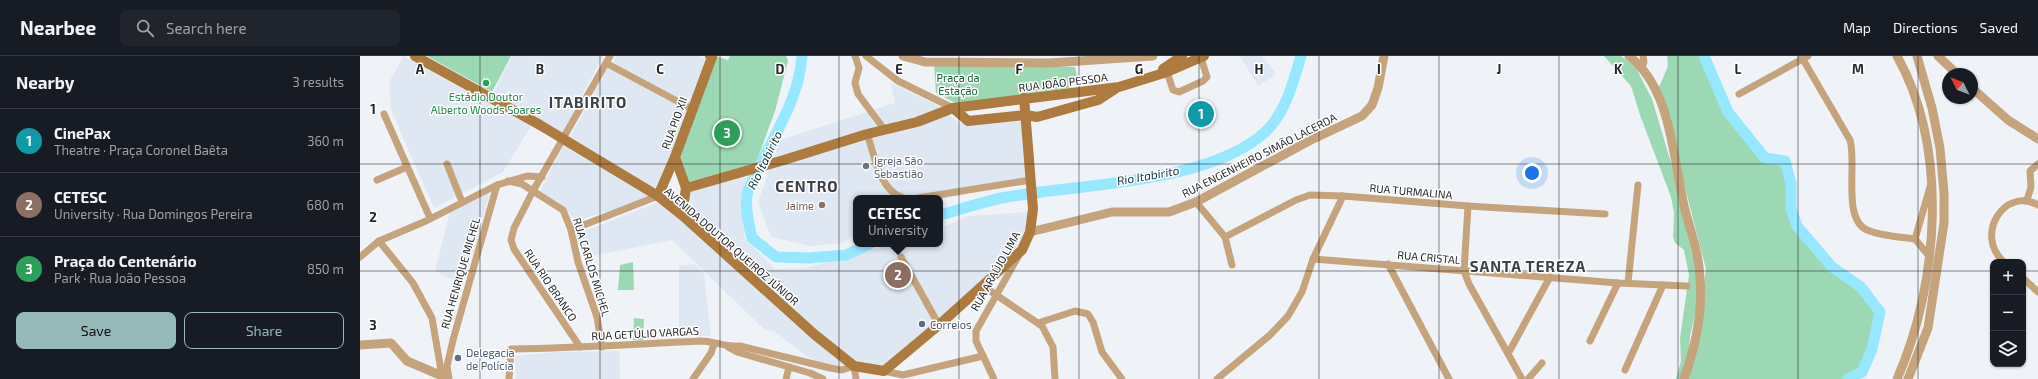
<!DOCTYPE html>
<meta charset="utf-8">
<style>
:root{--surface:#171b24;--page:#20242c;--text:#f1f3f6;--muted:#9ea1a6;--line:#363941;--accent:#95b8b8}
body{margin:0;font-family:"Exo 2",sans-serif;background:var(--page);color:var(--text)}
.controls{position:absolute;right:12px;bottom:12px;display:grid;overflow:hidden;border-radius:8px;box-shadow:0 1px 3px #0004}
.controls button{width:36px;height:36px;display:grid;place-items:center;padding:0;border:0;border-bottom:1px solid var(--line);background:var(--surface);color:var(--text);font:20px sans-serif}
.compass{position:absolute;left:1582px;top:12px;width:36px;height:36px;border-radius:50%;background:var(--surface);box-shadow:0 1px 3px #0004;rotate:312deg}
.you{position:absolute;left:1172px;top:117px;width:14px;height:14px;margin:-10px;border:3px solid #fff;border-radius:50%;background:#1a73e8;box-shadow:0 0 0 6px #1a73e833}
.badge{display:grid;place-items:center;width:26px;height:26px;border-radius:50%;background:var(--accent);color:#fff;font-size:13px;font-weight:700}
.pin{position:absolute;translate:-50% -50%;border:2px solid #fff;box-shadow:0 1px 4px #0006}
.popup{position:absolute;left:493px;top:139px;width:90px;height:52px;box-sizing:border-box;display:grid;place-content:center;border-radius:8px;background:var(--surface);filter:drop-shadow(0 1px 3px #0005);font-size:13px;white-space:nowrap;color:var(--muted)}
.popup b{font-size:15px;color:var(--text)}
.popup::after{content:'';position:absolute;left:50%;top:100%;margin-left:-8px;border:8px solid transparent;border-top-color:var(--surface)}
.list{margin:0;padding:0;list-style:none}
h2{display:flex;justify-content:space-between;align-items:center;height:52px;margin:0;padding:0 16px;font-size:17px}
h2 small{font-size:13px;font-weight:400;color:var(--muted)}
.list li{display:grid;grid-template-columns:26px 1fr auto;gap:12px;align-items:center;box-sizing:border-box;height:64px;padding:0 16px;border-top:1px solid var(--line)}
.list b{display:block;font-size:15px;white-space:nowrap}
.list p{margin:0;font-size:13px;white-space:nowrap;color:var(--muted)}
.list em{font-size:13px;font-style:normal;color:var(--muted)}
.actions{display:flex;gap:8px;padding:12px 16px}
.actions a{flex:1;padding:9px 0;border:1px solid var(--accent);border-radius:8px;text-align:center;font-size:14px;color:var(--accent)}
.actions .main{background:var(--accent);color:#111}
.icon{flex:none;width:22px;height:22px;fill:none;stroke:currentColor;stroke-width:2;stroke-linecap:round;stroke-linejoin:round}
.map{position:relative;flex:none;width:1678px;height:323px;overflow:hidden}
header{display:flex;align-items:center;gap:24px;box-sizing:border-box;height:56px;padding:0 20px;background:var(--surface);border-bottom:1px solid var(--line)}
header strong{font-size:19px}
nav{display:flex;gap:22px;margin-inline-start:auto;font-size:14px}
.search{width:280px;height:36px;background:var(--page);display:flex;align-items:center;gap:10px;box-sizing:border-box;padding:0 14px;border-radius:8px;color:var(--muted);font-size:15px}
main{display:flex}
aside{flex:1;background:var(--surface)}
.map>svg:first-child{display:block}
.built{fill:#dee7f2}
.green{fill:#9dd8b4}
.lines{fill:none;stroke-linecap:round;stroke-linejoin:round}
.river{stroke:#97e7ff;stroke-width:11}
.minor{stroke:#c5a37d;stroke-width:7}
.tertiary{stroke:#c5a37d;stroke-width:9}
.secondary{stroke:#ad7b3f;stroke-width:10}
.grid{fill:none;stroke:#262729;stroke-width:1;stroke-opacity:0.55}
.leisure-dot{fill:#2e9e5b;stroke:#fff;stroke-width:1.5}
.worship-dot{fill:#6b7280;stroke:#fff;stroke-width:1.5}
.education-dot{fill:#8d6e63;stroke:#fff;stroke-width:1.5}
.service-dot{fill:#5c6f8a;stroke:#fff;stroke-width:1.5}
.labels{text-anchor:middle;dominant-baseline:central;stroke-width:3;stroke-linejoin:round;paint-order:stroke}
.park-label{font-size:11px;fill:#17613e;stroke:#fff}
.street-label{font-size:11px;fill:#262729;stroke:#fff}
.leisure-label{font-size:11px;fill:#27864d;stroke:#fff}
.worship-label{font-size:11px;fill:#5b616d;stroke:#fff;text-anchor:start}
.education-label{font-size:11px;fill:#785e54;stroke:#fff;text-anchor:end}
.service-label{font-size:11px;fill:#4e5e75;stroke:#fff;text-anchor:start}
.water-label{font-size:12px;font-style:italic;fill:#0e343f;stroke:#fff}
.district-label{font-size:15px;font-weight:bold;letter-spacing:1px;fill:#3e4145;stroke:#fff}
.grid-label{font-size:13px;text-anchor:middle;font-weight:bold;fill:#262729;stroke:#fff;stroke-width:3;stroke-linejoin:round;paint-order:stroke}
</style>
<header>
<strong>Nearbee</strong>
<div class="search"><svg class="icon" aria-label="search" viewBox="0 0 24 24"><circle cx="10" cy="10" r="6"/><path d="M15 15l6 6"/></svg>Search here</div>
<nav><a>Map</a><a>Directions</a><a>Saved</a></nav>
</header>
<main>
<aside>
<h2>Nearby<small>3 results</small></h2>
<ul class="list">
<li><span class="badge" style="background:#0f9aa8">1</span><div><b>CinePax</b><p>Theatre · Praça Coronel Baêta</p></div><em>360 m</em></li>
<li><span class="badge" style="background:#8d6e63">2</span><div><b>CETESC</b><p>University · Rua Domingos Pereira</p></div><em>680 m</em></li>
<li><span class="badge" style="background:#2e9e5b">3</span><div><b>Praça do Centenário</b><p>Park · Rua João Pessoa</p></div><em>850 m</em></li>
</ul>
<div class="actions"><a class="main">Save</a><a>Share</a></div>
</aside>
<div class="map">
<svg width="1678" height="323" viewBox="0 0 1678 323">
<rect width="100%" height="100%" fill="#eff3f8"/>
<g class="built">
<path d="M44,0L171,70L143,116L74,152L31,54L29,26Z"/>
<path d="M152,0H243L202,78L133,38Z"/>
<path d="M256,0H338L346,4L330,48L253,6Z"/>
<path d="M880,0H902L916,18L898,30Z"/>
<path d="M248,11L328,54L299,135L210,81Z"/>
<path d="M531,27L580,51L599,67L662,65L667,123L580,144V142H496V179L482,187L451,190L411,181L398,146L420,84L535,47Z"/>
<path d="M204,88L293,141L216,165L201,148L180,135Z"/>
<path d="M391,120L384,182L415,213L446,212L534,188H580V172L609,160L668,156V171L658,194L522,314L456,307L414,275L405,274L312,184L227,201L217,178L327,135Z"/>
<path d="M130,137L103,229L75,215L90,156Z"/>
<path d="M334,208L344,218L351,280H319V210Z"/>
<path d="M259,295L260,323H156L155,300L199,296Z"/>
</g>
<g class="green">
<path d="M67,0H151L132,36Z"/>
<path d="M355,0L368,4L370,0H426L428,5L415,55L396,107L328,126L320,99Z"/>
<path d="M1244,0H1261L1275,10L1292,43L1315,120L1335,211L1338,247L1330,280L1329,296L1338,275L1346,213L1299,31L1308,10L1307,0H1344L1368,56L1405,102L1425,105L1431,128V153L1437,170L1472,211L1501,231L1520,256L1512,293L1502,316L1488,323H1316L1321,305L1320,282L1329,219L1324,194L1315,187L1313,181L1314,157L1311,141L1280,59L1271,30Z"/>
<path d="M574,8L715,11L717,20L709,32L597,48L576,37Z"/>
<path d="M273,206L274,234H258L260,209Z"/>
<path d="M274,262L284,263L283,285L273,284Z"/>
</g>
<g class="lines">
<g class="river">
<path d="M442,0C439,43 415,76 398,114C395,122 388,131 387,140C385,154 389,169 392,182L416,201L449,202L486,199L510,188"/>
<path d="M1344,0L1368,56L1405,102L1425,105L1431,128V153L1437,170L1472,211L1501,231L1520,256L1512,293L1502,316L1488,323"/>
<path d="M580,159C602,153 625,145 647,141C719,128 851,127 905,76C926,57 933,26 941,0"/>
</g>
<g class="minor">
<path d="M495,0L499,12L495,27L498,38L524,73"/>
<path d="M506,0L538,25L593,52"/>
<path d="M1441,0L1490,84C1497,107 1482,163 1507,174C1521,180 1540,181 1555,183L1569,200"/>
<path d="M246,7L332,53"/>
<path d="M1282,11L1284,6L1283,0"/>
<path d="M807,16L813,34L819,36L843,25L847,21L841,2"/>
<path d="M1379,38L1448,0"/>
<path d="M24,58L70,162"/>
<path d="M507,78C515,99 518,133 543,142"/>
<path d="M87,108L102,146"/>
<path d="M17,124L47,111"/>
<path d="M148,125L162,128L203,154L211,174L218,206L237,261L242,291"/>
<path d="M558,142L671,124"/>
<path d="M1667,144L1671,131L1670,115L1678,108"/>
<path d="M836,146L865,181L872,209"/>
<path d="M1108,150L1104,215L1109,228L1162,323"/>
<path d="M211,174L298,140"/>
<path d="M865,181L936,144L950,139L983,140L1108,150L1245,158"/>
<path d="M1555,183L1570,131"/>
<path d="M19,185L53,227L72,262L82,320"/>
<path d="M0,201L19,185L66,165L137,129"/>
<path d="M541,201L579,269"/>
<path d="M953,203L1258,227L1327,230"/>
<path d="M1644,206C1614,180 1644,130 1678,149"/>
<path d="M1028,208L1089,323"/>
<path d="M1663,222L1678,236"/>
<path d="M1268,227L1278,129"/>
<path d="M623,230L682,270L693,291L695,323"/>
<path d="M678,267L715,255L728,258L733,266L742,296L762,323"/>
<path d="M1230,285L1258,227"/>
<path d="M220,291L154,193L151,184L154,172L173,135L250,0"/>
<path d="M368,291L377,296L450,317L463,323"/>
<path d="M1149,296L1190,221"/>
<path d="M1265,314L1303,229"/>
<path d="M524,315L543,319L623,300"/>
<path d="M89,323L87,310L93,284L137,129L167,120L182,121"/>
<path d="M149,323L151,293C214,292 277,288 341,285C353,285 365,291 380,290L470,312L482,314L494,310L496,323"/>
<path d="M333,323L351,297L354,288"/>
<path d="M426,323L429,311"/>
<path d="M634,323L616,285V275L658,201"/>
<path d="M857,323L910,279L928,260L942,236L953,203L983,140"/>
<path d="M1168,323L1182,307"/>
</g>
<g class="tertiary">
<path d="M543,0L565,6L690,7L793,0"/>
<path d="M1269,0C1312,33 1313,104 1325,154C1331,176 1339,198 1340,222C1343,255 1335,292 1324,323"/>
<path d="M1537,0C1589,93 1579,228 1537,323"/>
<path d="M1578,0L1597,18"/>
<path d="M1612,32L1648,64L1678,83"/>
<path d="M670,176L752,156H809L836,146L949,85L1002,60L1012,49L1018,32L1024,0"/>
<path d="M0,289L31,287L47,305L82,320L83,323"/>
<path d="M1548,323L1568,272L1584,167V137L1580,92L1572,52L1557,0"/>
</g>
<g class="secondary">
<path d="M55,0L180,69L298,140L322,159L454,278L494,310L524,315L579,269L662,194L670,176L673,153L664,42"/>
<path d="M803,13L822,0"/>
<path d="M593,52L608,65L666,59L677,61L738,44L755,33"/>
<path d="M315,101L326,132"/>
<path d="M326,132L424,104L507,78L557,66L593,52L759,31L807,16L844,0"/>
<path d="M298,140L315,101L352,1L350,0"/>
<path d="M322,159L326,132"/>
</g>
</g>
<path class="grid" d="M120,0V323M240,0V323M360,0V323M479,0V323M599,0V323M719,0V323M839,0V323M959,0V323M1079,0V323M1199,0V323M1318,0V323M1438,0V323M1558,0V323M0,108H1678M0,215H1633M1663,215H1678"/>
<circle class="leisure-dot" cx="126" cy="27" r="4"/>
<circle class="worship-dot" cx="506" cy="110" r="4"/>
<circle class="education-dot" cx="462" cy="149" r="4"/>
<g class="service-dot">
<circle cx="562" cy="268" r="4"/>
<circle cx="98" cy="302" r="4"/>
</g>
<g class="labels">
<g class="park-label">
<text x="598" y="21">Praça da<tspan x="598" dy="13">Estação</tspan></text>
</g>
<g class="street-label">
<text transform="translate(703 26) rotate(-7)">RUA JOÃO PESSOA</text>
<text transform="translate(314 67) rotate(-70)">RUA PIO XII</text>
<text transform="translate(899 99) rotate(-27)">RUA ENGENHEIRO SIMÃO LACERDA</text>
<text transform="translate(1051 135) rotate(5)">RUA TURMALINA</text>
<text transform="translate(372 190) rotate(41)">AVENIDA DOUTOR QUEIROZ JÚNIOR</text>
<text transform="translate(1069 201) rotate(5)">RUA CRISTAL</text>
<text transform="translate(232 211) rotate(73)">RUA CARLOS MICHEL</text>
<text transform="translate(635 215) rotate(-61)">RUA ARAÚJO LIMA</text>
<text transform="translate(100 217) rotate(-74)">RUA HENRIQUE MICHEL</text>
<text transform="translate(191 229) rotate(56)">RUA RIO BRANCO</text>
<text transform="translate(285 277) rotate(-3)">RUA GETÚLIO VARGAS</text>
</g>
<g class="leisure-label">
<text x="126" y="40">Estádio Doutor<tspan x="126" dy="13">Alberto Woods Soares</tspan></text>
</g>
<g class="worship-label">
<text x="514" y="104">Igreja São<tspan x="514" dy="13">Sebastião</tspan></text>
</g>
<g class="education-label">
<text x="454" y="149">Jaime</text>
</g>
<g class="service-label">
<text x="570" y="268">Correios</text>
<text x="106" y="296">Delegacia<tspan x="106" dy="13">de Polícia</tspan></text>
</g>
<g class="water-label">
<text transform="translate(404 104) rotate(-64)">Rio Itabirito</text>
<text transform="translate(788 119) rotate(-10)">Rio Itabirito</text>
</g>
<g class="district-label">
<text x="228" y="46">ITABIRITO</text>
<text x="447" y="130">CENTRO</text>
<text x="1168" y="210">SANTA TEREZA</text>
</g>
</g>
<g class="grid-label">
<text x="60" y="18">A</text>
<text x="180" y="18">B</text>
<text x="300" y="18">C</text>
<text x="420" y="18">D</text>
<text x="539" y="18">E</text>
<text x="659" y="18">F</text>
<text x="779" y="18">G</text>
<text x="899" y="18">H</text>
<text x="1019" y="18">I</text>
<text x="1139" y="18">J</text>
<text x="1258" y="18">K</text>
<text x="1378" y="18">L</text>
<text x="1498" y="18">M</text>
<text x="13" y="58">1</text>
<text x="13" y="166">2</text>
<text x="13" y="274">3</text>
</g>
</svg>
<div class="controls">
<button>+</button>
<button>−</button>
<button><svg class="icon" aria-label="layers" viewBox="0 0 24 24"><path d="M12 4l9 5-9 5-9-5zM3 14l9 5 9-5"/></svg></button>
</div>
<svg class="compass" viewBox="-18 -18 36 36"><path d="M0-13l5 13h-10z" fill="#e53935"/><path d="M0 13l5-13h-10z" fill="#9ea1a6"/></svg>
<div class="you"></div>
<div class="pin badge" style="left:841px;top:58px;background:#0f9aa8">1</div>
<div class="pin badge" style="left:538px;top:219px;background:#8d6e63">2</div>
<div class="popup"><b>CETESC</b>University</div>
<div class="pin badge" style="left:367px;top:77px;background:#2e9e5b">3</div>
</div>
</main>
